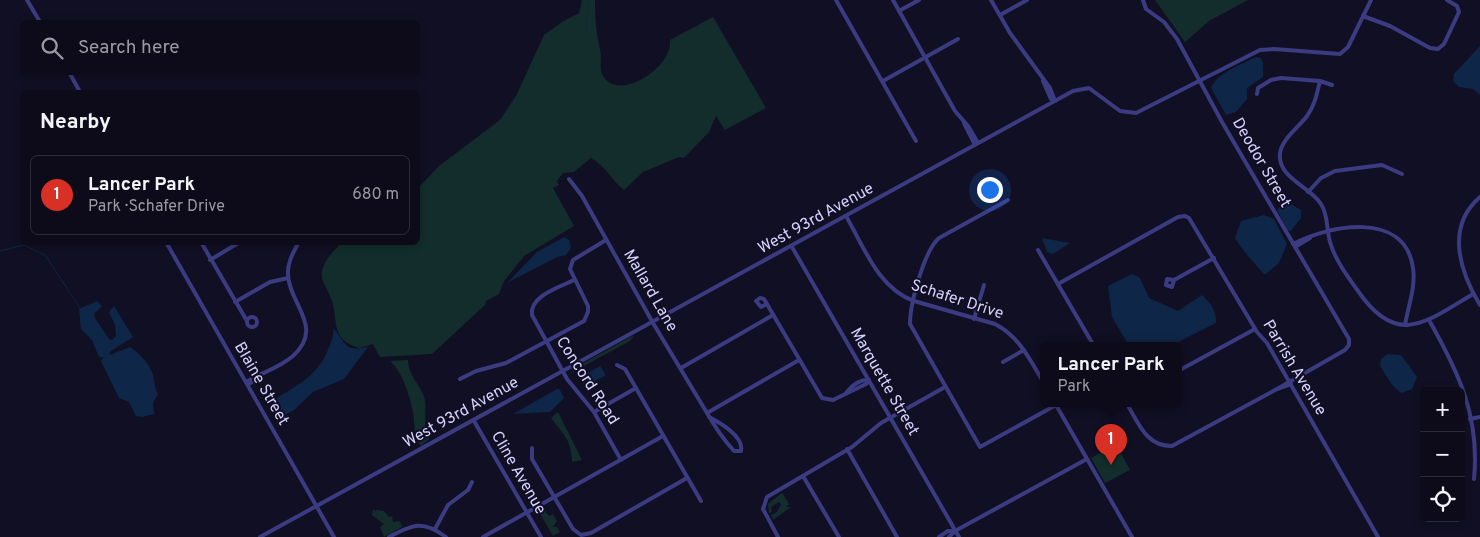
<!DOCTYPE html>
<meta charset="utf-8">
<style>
:root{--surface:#0d0b1a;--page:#161423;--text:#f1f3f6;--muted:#9a9ba2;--line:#2d2b39;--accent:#d93025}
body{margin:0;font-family:Overpass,sans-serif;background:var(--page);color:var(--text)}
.controls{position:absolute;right:15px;bottom:15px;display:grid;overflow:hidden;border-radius:8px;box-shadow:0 2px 8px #0003}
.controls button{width:45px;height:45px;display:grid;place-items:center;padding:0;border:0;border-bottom:1px solid var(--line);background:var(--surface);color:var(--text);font:25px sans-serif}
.you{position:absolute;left:989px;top:189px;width:18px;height:18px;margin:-12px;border:4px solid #fff;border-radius:50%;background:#1a73e8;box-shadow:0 0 0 8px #1a73e833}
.badge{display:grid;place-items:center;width:32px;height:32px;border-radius:50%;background:var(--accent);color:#fff;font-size:16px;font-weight:700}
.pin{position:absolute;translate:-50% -41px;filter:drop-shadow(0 1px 2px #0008)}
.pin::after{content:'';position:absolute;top:26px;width:18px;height:15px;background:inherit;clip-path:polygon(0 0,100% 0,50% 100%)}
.popup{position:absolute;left:1040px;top:342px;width:142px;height:65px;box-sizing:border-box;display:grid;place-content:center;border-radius:8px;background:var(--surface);filter:drop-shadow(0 1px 4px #0005);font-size:16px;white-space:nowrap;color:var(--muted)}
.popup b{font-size:19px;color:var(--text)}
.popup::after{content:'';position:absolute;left:50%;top:100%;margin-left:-10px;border:10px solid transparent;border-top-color:var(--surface)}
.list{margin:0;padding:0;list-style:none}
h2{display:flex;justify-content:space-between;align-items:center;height:65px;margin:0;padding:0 20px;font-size:21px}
h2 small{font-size:16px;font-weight:400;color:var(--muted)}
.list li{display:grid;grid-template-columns:32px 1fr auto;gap:15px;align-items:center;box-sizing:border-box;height:80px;margin:0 10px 10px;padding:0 10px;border:1px solid var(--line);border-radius:8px}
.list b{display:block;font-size:19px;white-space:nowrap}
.list p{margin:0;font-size:16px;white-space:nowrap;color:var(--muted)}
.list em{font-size:16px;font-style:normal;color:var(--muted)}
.icon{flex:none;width:28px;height:28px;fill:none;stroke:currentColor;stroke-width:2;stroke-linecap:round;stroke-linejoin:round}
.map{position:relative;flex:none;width:1480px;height:537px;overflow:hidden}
.search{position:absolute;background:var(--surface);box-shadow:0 2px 8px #0003;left:20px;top:20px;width:400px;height:55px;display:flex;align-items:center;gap:12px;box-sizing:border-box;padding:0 18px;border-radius:8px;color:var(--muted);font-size:19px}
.panel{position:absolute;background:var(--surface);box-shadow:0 2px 8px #0003;left:20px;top:90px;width:400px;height:155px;border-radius:8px}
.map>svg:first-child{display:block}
.green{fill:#122d2b}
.water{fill:#0e2647}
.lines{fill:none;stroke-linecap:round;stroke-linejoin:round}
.stream{stroke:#0e2647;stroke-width:1}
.minor{stroke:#3b3b81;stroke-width:4}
.labels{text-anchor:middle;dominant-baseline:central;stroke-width:4;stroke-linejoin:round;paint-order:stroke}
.street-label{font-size:16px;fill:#d5d2fe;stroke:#110f23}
</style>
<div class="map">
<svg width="1480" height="537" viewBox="0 0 1480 537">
<rect width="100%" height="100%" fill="#110f23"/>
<g class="green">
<path d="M582,0H595C595,18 596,32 600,49C603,59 597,69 605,79C625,100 673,65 670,40L713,17L766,108L725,130L716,116L709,132L684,158L679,157L643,172L624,190C611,180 606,166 591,158L574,172L563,173L557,181L559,185L553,188L574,226L524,256L504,281L499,294L486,301L485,305L432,354L380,357L373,344L359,348C328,339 340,318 330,296C327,287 320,281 322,271C324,260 334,251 341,243L418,242V188L439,166L500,120L516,96L544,35L562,22L579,13Z"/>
<path d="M1155,0H1248L1209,21L1185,42Z"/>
<path d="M634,335L630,341L569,374L580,365Z"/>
<path d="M408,360C408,376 422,386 425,400C427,413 422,428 429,439L421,446C413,436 415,424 413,412C410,396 402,371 390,361Z"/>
<path d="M558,412L582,460L572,462C571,438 563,434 551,418Z"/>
<path d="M1116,444L1130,470L1105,483L1091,458Z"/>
<path d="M782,493L789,504L786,507H791L773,520L771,515L776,513L781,505L779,502L771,507L772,512L769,513L768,504Z"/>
<path d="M373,509L377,512L376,510L384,511L389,517L392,516L393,522L400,521L402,527L384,537L380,527L384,524L372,515Z"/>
<path d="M545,509L546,513L550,516L553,514L557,521L553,527H557L560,532L553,536L539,512Z"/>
</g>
<g class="water">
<path d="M1480,46V95L1473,89L1459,87L1453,81L1454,74Z"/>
<path d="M1256,57L1261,58L1263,63V77L1247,88V99L1236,112L1226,115L1211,88C1217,73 1242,64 1256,57Z"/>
<path d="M1281,205H1292L1301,210V218L1291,231H1288L1277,210Z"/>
<path d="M1264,215L1274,219L1287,244L1279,263L1266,274H1264C1253,262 1243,251 1235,238L1241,221Z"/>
<path d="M564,237L569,240L571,248L566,255L557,257L507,283L537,252Z"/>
<path d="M1042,238L1070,243L1053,254L1047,252Z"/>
<path d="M1132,274L1140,278L1149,298L1178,311L1202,295C1210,302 1217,312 1216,323L1170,346H1129L1112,317L1108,286Z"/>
<path d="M97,301L102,306L94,314L95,318L109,339L112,340L116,336L115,325L109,312L114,306L133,337L111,351L109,355L130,347C139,353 150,364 153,375C155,382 154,387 158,394L153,403L154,414L142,417L136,416L129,402L119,398L101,361L103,357H99L92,340L81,329L79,309Z"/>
<path d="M333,328C348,344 342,352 368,347L344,379L313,392L294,410L278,419L273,412L274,400C298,384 319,376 329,347C332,341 334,334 333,328Z"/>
<path d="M1388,354L1401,355L1417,377L1412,389L1402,393C1393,389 1384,373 1380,365L1381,359Z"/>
<path d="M600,366L606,375L585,387L579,378Z"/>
<path d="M557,389L560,390L564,398L550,412L513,414Z"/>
</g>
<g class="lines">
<g class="stream">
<path d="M587,33L588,0"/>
<path d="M0,251L24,245L45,255L80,308"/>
</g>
<g class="minor">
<path d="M27,0L40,22"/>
<path d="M836,0L916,141"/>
<path d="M893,0L955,111L968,126L978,143"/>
<path d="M991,0L1010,33L1050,88L1055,101"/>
<path d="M1143,0L1146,9L1164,22L1177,39L1222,122L1349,339V345L1345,350L1277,389L1291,384"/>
<path d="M899,11L919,0"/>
<path d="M1000,15L1027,0"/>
<path d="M1363,16L1390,26L1430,48L1438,49L1444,44L1459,12L1457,6L1447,0"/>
<path d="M69,72L80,92"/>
<path d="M883,81L958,39"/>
<path d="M1043,81L1051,99L1055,101"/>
<path d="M1320,81C1317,93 1315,105 1307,116C1299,127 1282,139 1280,153C1277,178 1311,187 1321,204C1329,216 1326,232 1331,245C1336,261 1348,277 1358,291C1397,348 1426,322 1473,294"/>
<path d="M1257,94L1258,88L1271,80L1281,78L1320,81L1332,85"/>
<path d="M964,123L975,145"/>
<path d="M569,179L582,196L653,323L707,413C715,427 723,439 734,451H741C744,436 720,423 709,417"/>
<path d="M1308,192L1321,178L1335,171L1382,165L1402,174"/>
<path d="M1480,197C1445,227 1460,272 1480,305"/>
<path d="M1008,200L939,238C924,251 910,304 910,324L980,447L1058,404"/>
<path d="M846,216C864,247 878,288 914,301L995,324C1020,337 1030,360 1044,383"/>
<path d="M166,242L334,537"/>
<path d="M201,242L247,321"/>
<path d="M1293,244C1329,225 1405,210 1413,268C1416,286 1408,307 1405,325"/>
<path d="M792,247L959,537"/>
<path d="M1295,247L1310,238"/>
<path d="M1038,250L1094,346"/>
<path d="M210,260L240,242"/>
<path d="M574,280C560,287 529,296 532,315L567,379L594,412L621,460"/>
<path d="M1174,280L1172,287L1166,285L1167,279L1174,280L1214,258"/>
<path d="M1058,284L1178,217L1185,216L1189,218L1257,332L1267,343L1378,537"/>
<path d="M235,302L270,282L288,278"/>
<path d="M767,304L761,307L756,301L760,298L764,299L822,398L833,400L866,384L869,380"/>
<circle cx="252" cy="322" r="5"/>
<path d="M974,319L984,285"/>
<path d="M1429,320C1459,373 1480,417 1474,479"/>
<path d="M1003,362L1024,350"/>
<path d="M617,365L625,369L701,501"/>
<path d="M681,368L773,315"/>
<path d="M1178,371L1255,329"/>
<path d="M460,379L476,371L506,363L584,321L588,312V306L570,269L573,260L606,240"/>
<path d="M246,382C261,373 279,368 293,356C325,327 289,304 288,275C287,263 293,253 299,242"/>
<path d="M248,385L261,375"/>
<path d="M846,393C852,386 859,379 869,380"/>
<path d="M1127,404C1139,424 1146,446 1172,446L1277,389"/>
<path d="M1056,405L1132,537"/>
<path d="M594,412L636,388"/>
<path d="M707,413L799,360"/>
<path d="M1470,419L1480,417"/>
<path d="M474,421L541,537"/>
<path d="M532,448V459L573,529L581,535L591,533L687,478"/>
<path d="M847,449L897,537"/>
<path d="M803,476L839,537"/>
<path d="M435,529L448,505L468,490L472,482"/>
<path d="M260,537L1073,91L1089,88L1120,111L1136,113L1260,50L1274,49L1340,54L1348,47L1371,0"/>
<path d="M389,537C413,524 423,520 446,537"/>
<path d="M483,537L663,436"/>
<path d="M778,537L763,509L767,497L852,447L881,423L945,387"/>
<path d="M939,537L948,531H955"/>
<path d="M949,537L955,531L1087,459"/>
</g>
</g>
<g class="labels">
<g class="street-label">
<text transform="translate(1261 163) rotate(60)">Deodor Street</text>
<text transform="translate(816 219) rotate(-29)">West 93rd Avenue</text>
<text transform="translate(650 291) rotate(60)">Mallard Lane</text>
<text transform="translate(957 300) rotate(18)">Schafer Drive</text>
<text transform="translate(1294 368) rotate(59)">Parrish Avenue</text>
<text transform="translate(587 381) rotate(57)">Concord Road</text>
<text transform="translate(884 382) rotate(60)">Marquette Street</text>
<text transform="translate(261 384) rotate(60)">Blaine Street</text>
<text transform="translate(461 413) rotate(-29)">West 93rd Avenue</text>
<text transform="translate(518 473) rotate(60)">Cline Avenue</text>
</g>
</g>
</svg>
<div class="controls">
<button>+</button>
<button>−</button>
<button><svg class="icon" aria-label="locate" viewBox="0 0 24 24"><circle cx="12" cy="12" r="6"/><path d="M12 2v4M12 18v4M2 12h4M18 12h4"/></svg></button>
</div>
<div class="you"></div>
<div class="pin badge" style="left:1111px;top:465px">1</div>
<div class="popup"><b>Lancer Park</b>Park</div>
<div class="search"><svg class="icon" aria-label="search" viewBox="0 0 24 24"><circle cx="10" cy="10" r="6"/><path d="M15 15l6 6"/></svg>Search here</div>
<section class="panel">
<h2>Nearby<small></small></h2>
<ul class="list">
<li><span class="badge">1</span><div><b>Lancer Park</b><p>Park · Schafer Drive</p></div><em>680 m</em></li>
</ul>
</section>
</div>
